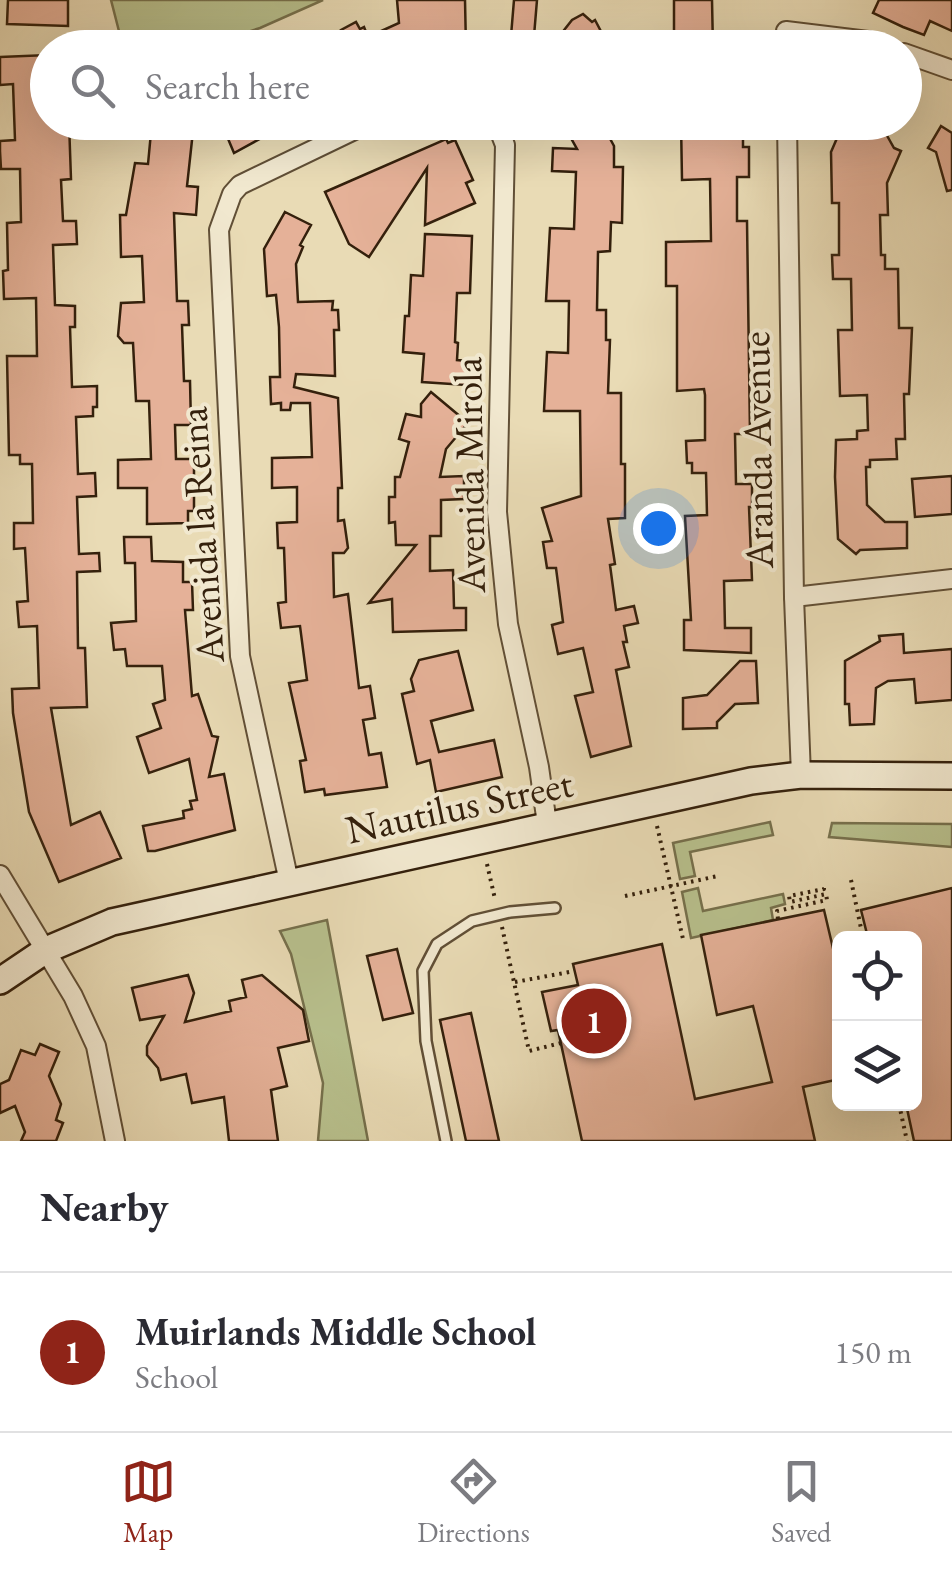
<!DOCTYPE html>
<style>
:root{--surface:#fff;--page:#f7f7f7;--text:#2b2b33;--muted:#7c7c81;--line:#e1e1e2;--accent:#8f2418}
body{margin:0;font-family:"EB Garamond",serif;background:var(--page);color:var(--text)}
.controls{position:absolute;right:30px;bottom:30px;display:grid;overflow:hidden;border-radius:15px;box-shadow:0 10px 40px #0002}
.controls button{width:90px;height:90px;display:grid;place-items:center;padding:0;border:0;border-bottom:2px solid var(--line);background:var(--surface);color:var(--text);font:50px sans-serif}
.you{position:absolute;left:658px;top:528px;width:35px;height:35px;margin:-25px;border:8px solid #fff;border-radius:50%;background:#1a73e8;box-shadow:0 0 0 15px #1a73e833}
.badge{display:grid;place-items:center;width:65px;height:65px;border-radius:50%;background:var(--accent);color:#fff;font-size:32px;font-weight:700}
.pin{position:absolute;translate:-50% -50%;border:5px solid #fff;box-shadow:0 2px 10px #0006}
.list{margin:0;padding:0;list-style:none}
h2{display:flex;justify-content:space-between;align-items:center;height:130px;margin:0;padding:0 40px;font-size:42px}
h2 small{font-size:32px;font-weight:400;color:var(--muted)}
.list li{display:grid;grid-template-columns:65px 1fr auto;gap:30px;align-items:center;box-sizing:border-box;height:160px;padding:0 40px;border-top:2px solid var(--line)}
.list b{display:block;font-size:38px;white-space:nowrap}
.list p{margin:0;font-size:32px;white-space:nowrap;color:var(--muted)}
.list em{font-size:32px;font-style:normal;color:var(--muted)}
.icon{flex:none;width:55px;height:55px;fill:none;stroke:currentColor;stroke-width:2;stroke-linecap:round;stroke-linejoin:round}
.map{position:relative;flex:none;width:952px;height:1141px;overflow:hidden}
.search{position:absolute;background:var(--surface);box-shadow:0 10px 40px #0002;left:30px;right:30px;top:30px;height:110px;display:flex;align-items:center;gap:25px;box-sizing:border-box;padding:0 35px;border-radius:55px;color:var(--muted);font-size:38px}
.sheet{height:290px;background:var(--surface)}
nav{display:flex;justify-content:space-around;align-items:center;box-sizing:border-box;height:140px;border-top:2px solid var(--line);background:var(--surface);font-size:28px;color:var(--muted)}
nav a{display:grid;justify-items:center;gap:5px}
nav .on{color:var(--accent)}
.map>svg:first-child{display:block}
.green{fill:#b8c08d;stroke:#76704c;stroke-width:2.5}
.building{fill:#e5b198;stroke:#34200c;stroke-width:2.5}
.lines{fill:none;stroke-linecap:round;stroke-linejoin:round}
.lane-casing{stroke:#614f36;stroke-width:14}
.street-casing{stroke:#614f36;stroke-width:22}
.secondary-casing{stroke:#34200c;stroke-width:30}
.path{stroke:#34200c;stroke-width:4;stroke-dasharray:2.5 5;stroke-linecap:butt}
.lane{stroke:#f1e8cf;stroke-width:9}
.street{stroke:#f1e8cf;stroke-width:18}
.secondary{stroke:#f1e8cf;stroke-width:25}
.labels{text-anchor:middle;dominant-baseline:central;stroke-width:8;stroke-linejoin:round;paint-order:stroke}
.street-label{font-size:40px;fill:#34200c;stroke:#f1e8cf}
</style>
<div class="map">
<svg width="952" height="1141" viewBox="0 0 952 1141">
<rect width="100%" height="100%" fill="#e9dbb5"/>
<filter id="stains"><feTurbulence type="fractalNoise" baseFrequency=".002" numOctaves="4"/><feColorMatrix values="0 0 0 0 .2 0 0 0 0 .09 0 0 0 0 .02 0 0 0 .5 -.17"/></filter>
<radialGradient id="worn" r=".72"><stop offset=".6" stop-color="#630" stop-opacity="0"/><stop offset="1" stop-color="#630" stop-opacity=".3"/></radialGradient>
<g class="green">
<path d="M111,0H323L260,28L201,47L129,48L121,39Z"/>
<path d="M770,822L773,835L690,852L695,876L680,879L673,843Z"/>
<path d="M832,823L952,824V847L829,837Z"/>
<path d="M698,888L703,911L783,894L785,904L771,908L773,920L691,938L682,892Z"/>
<path d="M327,920L368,1141H318L323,1083L291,954L280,931Z"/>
</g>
<g class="building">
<path d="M8,0H68V26L7,24Z"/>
<path d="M397,0H465L466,48H328L345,38L341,30L356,22L360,29L364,27L368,37L399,23Z"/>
<path d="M514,0H537L533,48H510Z"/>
<path d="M674,0H712L713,48H674Z"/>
<path d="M879,0H952V31L930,21L924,35L903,27L873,13Z"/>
<path d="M583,14L592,22L595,20L605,39L590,48H550L572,20Z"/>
<path d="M48,55V122H69L71,179L61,180L63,221H76L77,244L53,245L55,305L75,306V327H70L72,387L97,386V407H93V416L76,417L78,474L95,473L96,496L77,497L79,554L99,553L100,571L77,572L78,648H85L87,707L51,708L71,825L100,812L121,858L59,882L29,812L13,713L12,689L39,688L37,626L19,627L17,602L28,601L25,548L14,549V523H33L32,464H20V455H9L7,356H37L36,298L4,299L3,271L8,270L7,223L21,222L20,169H1L0,151V141L15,140L13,84L0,85V57Z"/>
<path d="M152,122H194L187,186L198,187L196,215L174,213L177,301H188L189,325H182L184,381H190L191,425H175L176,459H194V511H188V523L147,524V488H118V460L151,459L149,401H136L133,343H124L118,336L121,303L144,302L142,256L121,257L120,215H126L135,163L148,164Z"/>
<path d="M221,122H291L234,153Z"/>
<path d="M562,122H601L614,146V167H623L622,223L611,222L610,251L598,252L597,310H606V340H610L608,393H621V464H625V518L608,519L615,564L610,565L616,610L634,606L638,623L624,626L627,642H623L629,667L616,670L631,746L591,757L575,696L593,692L583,648L558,654L552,625L563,622L556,568H547L543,542L552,541L542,508L581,496L580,411H544L547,352L568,353L569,301H546L550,228L574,229L576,172L552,171L553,148L577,149Z"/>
<path d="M681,122H743V147H749V177H737V221H747L750,434H735L736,484H752V507H749L752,580L724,581L725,628H751V653L684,650V620H691L685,516L707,515L706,473H692V463H687L686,441L705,440V395L704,389L677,391V286H666V242L711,241L710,179L682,180Z"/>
<path d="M844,122H890L885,132L894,148L901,151L887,183L888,215H880L881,255H885V269H898L899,328H912L909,394H904L905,439H896L897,459L870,460V467H866L867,505L885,522H907V548L860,550L856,554L838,539L835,477L836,440L857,439V431L868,430L867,395L840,396L838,330H852L851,279H833L832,255H839V203H832L831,152Z"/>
<path d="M941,126L952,133V190L947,191L936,152L928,148Z"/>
<path d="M446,139L448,143L455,140L473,180L466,183L475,203L425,225L427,168L369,257L349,244L325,192Z"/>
<path d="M285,212L311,225L300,245L303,247L296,264L298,302L333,301L332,310H338L339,330H334L335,376L296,374L294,387L338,398L342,488H338V521L344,520L348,548L344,553H333L334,597L348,594L359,688L370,686L375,718L363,720L369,755L381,753L387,787L325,795L324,789L305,792L300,761L306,760L289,683L307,680L300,626L281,628L278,603L286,602L284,548H278L277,523L297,522V487L272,488V458L312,457L310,403H291L290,410H281V403L271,404L270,377H280L279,327L276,295L267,296L264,249Z"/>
<path d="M425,234L472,236L470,293H457L455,342L458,343L457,360L468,361L466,385L422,382L424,354L403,352L405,316H409L411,275L423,276Z"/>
<path d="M431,392L468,423L446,449L440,477L464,476V499L441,500V536H430V571L453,570L454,608H466V630L393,632L392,599L369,603L416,545H396L395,522L389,523V497H395V477H400L409,442L399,439L406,414L421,417V404Z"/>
<path d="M952,476V514L915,517L912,479Z"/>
<path d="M124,537H151L152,561L183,562V582H192L193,610H185L192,696L198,694L212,736L218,737L209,777L224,774L235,830L155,851H148L143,826L184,818L183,811L192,809L190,801L197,800L189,759L149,773L137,737L161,728L153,704L165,700L162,666H127L125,649L114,650L111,623L136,621L135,563H125Z"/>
<path d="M903,634L904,653L952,649V700L916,703L914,679L888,681L876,688L874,724L850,725L849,704H845V661L880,641L879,636Z"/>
<path d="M458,651L473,710L431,721L439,752L494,740L502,777L436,792L430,760L417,764L402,694L414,691L411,679L419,660Z"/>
<path d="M740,661H756L758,703L735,704L717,722V728L683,729V698L707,695Z"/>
<path d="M952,888V1141H914L906,1104H914V938H868L861,910Z"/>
<path d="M824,910L840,978V1079L803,1087L815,1141H582L558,1030L551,1031L542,992L578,985L573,964L662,944L695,1099L772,1082L753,1006L717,1015L701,935Z"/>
<path d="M397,949L413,1013L383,1020L367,956Z"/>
<path d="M188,975L194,993L185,1022L231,1011L229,1001L246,997L242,980L262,975L303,1010L309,1041L278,1048L287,1086L271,1090L278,1141H229L224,1097L192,1103L186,1074L161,1080L158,1068L147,1055V1046L164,1016L140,1020L132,988Z"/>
<path d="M471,1013L499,1141H466L440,1020Z"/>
<path d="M40,1044L59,1052L49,1076L61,1104L56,1120L63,1123L56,1141H21L25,1132L15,1106L0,1113V1084L9,1080L21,1050L35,1055Z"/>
</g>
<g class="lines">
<defs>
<path id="lane" d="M446,1141L426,1041L423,971L437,944L472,921L510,912L555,908"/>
<g id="street">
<path d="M786,48V31L868,41L887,48"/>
<path d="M904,53L952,70"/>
<path d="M496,122L505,145L497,512L508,624L539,767L547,824"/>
<path d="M787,122L794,597L801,775"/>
<path d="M794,597L952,579"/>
<path d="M0,875L73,996L96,1046L115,1141"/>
<path d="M289,882L240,656L219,230L232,194L240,185L371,122"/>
</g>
<path id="secondary" d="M0,981L46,950L112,922L751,781L801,775L952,776"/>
</defs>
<use href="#lane" class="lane-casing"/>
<use href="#street" class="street-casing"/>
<use href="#secondary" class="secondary-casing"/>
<g class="path">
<path d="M657,826L683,939"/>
<path d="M487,864L495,899"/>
<path d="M851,880L863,938"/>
<path d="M625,896L718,876"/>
<path d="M778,919L777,911L827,900L826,894L790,902L789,896L824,889V885"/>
<path d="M502,927L529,1051L561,1043"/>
<path d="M515,982L575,971"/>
<path d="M899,1104L907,1141"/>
</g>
<use href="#lane" class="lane"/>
<use href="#street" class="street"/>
<use href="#secondary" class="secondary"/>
</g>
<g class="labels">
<g class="street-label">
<text transform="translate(757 450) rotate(-91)">Aranda Avenue</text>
<text transform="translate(469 475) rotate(-91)">Avenida Mirola</text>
<text transform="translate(201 535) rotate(-94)">Avenida la Reina</text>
<text transform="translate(459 806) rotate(-12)">Nautilus Street</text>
</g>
</g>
<rect width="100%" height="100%" filter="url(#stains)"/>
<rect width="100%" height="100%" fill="url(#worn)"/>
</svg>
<div class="controls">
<button><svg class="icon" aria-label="locate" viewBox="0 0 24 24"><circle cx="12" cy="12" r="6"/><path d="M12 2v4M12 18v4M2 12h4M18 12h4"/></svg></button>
<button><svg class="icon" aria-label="layers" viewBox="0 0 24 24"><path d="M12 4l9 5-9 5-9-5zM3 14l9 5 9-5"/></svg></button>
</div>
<div class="you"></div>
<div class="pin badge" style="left:594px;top:1021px">1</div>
<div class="search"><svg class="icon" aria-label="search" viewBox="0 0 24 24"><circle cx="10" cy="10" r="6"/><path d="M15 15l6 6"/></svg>Search here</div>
</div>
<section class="sheet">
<h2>Nearby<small></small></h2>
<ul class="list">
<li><span class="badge">1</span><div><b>Muirlands Middle School</b><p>School</p></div><em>150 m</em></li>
</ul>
</section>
<nav>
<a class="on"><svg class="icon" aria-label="map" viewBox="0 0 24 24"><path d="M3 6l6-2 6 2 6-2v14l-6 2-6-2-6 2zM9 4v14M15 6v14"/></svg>Map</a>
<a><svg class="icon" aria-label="directions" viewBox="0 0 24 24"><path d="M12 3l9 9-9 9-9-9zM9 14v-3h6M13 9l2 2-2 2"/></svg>Directions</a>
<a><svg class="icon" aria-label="saved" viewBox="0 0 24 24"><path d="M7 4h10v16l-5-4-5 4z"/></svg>Saved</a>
</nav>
